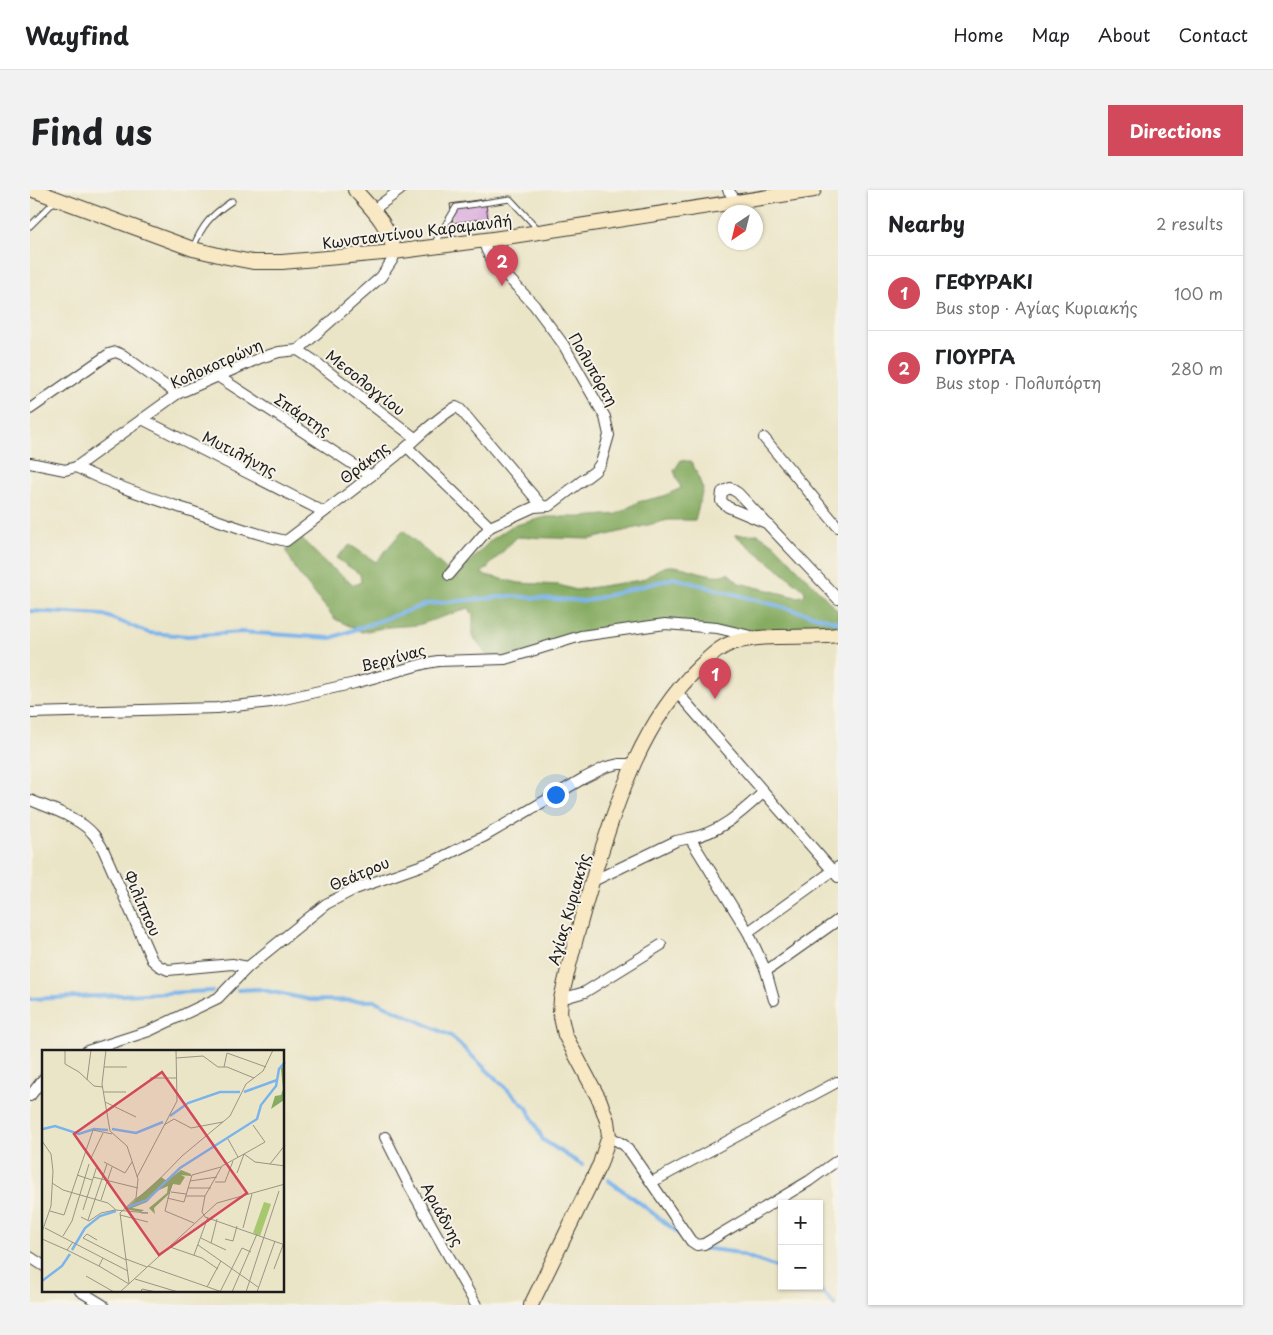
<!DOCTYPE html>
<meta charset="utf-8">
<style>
:root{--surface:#fff;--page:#f2f2f2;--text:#202124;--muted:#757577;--line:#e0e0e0;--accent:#d1495b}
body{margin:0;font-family:"Playpen Sans",sans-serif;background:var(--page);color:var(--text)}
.controls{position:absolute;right:15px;bottom:15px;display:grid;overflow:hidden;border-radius:0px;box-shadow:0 1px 4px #0004}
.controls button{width:45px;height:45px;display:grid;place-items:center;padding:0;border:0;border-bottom:1px solid var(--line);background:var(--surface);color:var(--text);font:25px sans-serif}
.compass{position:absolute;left:688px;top:15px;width:45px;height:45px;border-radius:50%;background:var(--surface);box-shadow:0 1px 4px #0004;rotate:215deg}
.you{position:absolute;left:525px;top:604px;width:18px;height:18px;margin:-12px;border:4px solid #fff;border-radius:50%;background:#1a73e8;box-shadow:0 0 0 8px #1a73e833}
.badge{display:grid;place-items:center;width:32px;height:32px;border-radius:50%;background:var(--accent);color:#fff;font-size:16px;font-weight:700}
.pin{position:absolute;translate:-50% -41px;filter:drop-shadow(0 1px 2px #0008)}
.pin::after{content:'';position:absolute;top:26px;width:18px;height:15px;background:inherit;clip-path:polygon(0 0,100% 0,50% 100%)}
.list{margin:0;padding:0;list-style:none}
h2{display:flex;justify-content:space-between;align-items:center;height:65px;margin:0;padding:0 20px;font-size:21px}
h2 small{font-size:16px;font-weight:400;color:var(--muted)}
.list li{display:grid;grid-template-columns:32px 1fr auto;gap:15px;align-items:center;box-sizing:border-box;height:75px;padding:0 20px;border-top:1px solid var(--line)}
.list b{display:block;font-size:19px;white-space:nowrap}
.list p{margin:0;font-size:16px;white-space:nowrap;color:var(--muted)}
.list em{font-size:16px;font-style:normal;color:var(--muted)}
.map{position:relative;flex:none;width:808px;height:1115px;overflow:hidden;border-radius:0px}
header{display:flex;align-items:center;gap:30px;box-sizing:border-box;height:70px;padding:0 25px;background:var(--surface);border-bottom:1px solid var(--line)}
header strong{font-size:24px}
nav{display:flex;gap:28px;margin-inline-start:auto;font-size:18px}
.intro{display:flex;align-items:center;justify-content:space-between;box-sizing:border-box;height:120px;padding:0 30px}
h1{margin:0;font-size:35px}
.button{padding:12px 22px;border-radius:0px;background:var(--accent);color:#fff;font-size:18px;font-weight:700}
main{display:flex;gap:30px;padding:0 30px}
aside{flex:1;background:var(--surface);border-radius:0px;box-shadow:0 1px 4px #0004}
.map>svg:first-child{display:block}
.forest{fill:#86ac62;stroke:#51643f}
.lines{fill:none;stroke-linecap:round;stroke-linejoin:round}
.stream{stroke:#7bb4eb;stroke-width:4}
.building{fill:#d6a2db}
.lane-casing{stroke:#3b3a36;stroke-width:7}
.street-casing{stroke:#3b3a36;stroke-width:12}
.secondary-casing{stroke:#3b3a36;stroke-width:16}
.lane{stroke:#fff;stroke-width:5}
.street{stroke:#fff;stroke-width:10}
.secondary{stroke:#f8e8c3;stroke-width:14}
.labels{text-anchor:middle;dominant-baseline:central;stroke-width:4;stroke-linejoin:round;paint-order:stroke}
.street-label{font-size:15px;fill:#1c1c1c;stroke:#f7f3e8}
.inset-river{fill:none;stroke:#7bb4eb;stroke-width:2.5}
.inset-road{fill:none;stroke:#989583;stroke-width:1}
.view{fill:#d1495b;fill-opacity:0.15;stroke:#d1495b;stroke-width:2.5}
.inset-edge{fill:none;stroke:#1c1c1c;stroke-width:2.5}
</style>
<header>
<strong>Wayfind</strong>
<nav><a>Home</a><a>Map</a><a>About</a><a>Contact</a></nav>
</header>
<div class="intro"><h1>Find us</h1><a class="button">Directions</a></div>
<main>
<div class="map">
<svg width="808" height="1115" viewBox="0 0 808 1115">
<rect width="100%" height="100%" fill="#f7f3e8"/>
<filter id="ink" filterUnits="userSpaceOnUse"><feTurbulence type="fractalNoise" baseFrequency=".02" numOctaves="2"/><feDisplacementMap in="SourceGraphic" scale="10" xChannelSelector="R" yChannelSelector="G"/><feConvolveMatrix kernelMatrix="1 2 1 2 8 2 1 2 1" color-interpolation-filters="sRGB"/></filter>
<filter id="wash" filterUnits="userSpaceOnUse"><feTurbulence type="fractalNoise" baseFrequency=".0096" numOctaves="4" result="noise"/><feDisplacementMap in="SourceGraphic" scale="20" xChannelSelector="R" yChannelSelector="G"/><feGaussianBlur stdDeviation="1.12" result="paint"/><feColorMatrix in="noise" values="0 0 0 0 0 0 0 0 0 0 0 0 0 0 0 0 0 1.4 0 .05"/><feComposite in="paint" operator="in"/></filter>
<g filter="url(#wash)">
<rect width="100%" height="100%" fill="#ebe5c8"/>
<path class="forest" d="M651,270L662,272L673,299L665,330H638L561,349L487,347L451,384L489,393L529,395L546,400L611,390C621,386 627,377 639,376C657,375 683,391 698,383L709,393L766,407L773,406L775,404L774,400L705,345L728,344L744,354L808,421V442L731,446L634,432L475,467H458L443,447V425L439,418L388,435L358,437L332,442L305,429L268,383L256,361L271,348L297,374L324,395L331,392L330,384L306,368L320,355L346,372L373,340L416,379L426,386L460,351L482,336L516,327H552L587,324L608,312L634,306L651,298L644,281Z"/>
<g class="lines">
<g class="stream">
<path d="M0,421L74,425L119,443L158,446L211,442L301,448L397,414L480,406L556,411L644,388L808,432"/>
<path d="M208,800L228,799L281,810L345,811L421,846L497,918L513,950L552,975"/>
<path d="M0,809L182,801"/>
<path d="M578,990L606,1010L656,1049"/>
<path d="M672,1058L703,1062L752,1079"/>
<path d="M786,1096L805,1115"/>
</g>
</g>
<g id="blocks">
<path class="building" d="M455,9L458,28L423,33L420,14Z"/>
</g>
</g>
<g filter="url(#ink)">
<use href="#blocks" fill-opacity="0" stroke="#3b3a36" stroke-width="1"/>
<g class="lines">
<defs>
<g id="lane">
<path d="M0,36L26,10"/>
<path d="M404,54L426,17L480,9L508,39"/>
<path d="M163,58C172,35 181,25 202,11"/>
</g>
<g id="street">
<path d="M698,0L707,12"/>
<path d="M343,20L370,0"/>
<path d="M268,160L283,170L385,248"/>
<path d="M189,187L341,286"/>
<path d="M0,219L79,164L86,162L93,165L147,204"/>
<path d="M112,229L294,322"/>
<path d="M734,248L808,337"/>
<path d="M377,257L460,337"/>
<path d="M0,273L35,280L46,277L147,204L230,168L249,162L268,160L351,87L363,69L364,62"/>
<path d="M46,277C83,296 122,308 161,321C193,332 223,344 256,351C293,323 330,295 366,266C386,250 403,230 426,217L430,219L512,316"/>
<path d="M736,333L698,317L691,311L692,302L700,298L708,303L808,409"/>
<path d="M419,385L460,337L504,317L519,316L565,281L571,273L579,245L575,227L533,154L504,115L462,70L457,61L453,50"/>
<path d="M646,501L808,687"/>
<path d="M0,523L187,518L241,512L325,493L397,473L408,471L475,469L551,446L635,434L687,438L725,447"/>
<path d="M0,610C19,618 51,628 64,645C67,649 70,654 73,659L122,770L129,776L138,780L202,774L218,777"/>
<path d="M660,648C690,643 713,621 734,602"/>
<path d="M561,692L646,651L660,648L718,742L736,781L744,810"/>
<path d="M718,742L808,677"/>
<path d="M736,781L808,730"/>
<path d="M531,809L555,802L631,755"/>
<path d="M57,861L119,841L188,808L218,777L296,714L325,699L404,671L455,646L554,588L576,577L589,574H603"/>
<path d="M0,906L14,888"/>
<path d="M579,946L594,955L601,963L661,1051L667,1055L674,1054L779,991L808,970"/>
<path d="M355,947L379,995L446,1115"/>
<path d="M622,992L807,892"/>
<path d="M0,1067L14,1076"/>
<path d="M50,1101L73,1115"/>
</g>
<g id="secondary">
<path d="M3,0L163,59L197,67L223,72H252L364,62L463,49L784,0"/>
<path d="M325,0C342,19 360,36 364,62"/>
<path d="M501,1115L570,974L579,946L577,931L570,911L535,845L530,823L531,809C541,765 553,721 566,678C589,606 613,531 669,477C679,468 689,457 702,453C736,443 774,449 808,445"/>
</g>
</defs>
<use href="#lane" class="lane-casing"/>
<use href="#street" class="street-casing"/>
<use href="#secondary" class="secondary-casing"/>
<use href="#lane" class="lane"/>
<use href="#street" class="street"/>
<use href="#secondary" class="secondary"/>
</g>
</g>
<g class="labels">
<g class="street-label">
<text transform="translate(387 41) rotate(-7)">Κωνσταντίνου Καραμανλή</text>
<text transform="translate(186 173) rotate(-24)">Κολοκοτρώνη</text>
<text transform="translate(564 179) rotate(60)">Πολυπόρτη</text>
<text transform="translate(336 192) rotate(38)">Μεσολογγίου</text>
<text transform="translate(273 224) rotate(33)">Σπάρτης</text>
<text transform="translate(210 263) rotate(27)">Μυτιλήνης</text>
<text transform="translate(334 272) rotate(-38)">Θράκης</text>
<text transform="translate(363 467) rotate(-15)">Βεργίνας</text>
<text transform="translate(329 683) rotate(-23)">Θεάτρου</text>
<text transform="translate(113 713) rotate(66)">Φιλίππου</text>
<text transform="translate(538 719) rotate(-74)">Αγίας Κυριακής</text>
<text transform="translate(413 1024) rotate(61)">Αριάδνης</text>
</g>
</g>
<g transform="translate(12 860)">
<rect width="242" height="242" fill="#ebe5c8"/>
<path d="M222,152L229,154L218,186L211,183Z" fill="#a8c870"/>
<path d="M242,11V50L229,59L233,46L239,45L241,39L239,19ZM139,120L149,124V126L139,125L143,127L138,135L131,134L127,144L112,158L113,164L107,158L125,143L126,136L115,141L105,152L90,158L102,160L99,162L83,159L119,127L125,131Z" fill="#86ac62"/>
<path class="inset-river" d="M202,42L235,30M128,66L146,53L178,42H198M1,79L13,76L37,84L52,79L66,80M70,79L94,83L121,72M86,157L105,150L138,118L215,69L219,55L234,36L237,19L243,12M30,200L43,178L58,166L74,161M0,231L20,216L28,204"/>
<path class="inset-road" d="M23,0V14L37,22L52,36L61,37M64,0L60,34L68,81L85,96L96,129L94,148L78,163L87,233M134,8L161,6L176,17H185L212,28M62,17H85M182,17L185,3L224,17M108,28H135M45,30L49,0M62,42H84M63,52L94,67M122,75L132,69L149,78L181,72M186,89L196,107M0,91L9,104L11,121L9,156L0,182M49,108L61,83M62,112L83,123L90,112M228,114L243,95M243,116L213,112L202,104L180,116L163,146L160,162L163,167L243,195M195,123L202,104L223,92L211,75M35,125L50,130M51,127L96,138M95,127L135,51L134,0M148,131L175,127M173,132H183L191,111M10,133L21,140L66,153L74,160L106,163H99M130,133L123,161L152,173M146,138H169M129,142L144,144M144,146H163M125,148L142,152L150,125L179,117M59,150L70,117M92,150L106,141L140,106L188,66L204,34L221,21L231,0M41,160L55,116M8,161L22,165L51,80L70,84M78,165L106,172M39,167L47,171L59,163L73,160M46,170L65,114M3,178L86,221M201,178L210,144M21,186L30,171L47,114M159,188L169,193L175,169M0,189L25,200M183,189L191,191L195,176M55,190L45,184L41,188L84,210M31,192L25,200L57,216M169,193L184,200M156,195L216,237M128,197L160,208L176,219M152,205L166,167M61,208L57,216L87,234M84,209L105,217M106,216L180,242M232,219L241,195M44,226L72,242M93,229L136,242M165,237L179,211M78,242L175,153L243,134M99,242L100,239L114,242M178,242L200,198L209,202M190,242L215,184M204,242L237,141M215,242L233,191"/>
<path class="view" d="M120,22L205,143L117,205L32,84Z"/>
<rect width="242" height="242" class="inset-edge"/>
</g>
</svg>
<div class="controls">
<button>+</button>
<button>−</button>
</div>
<svg class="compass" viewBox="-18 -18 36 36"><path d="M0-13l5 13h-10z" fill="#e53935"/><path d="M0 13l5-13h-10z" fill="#757577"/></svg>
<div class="you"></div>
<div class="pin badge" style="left:685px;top:509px">1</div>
<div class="pin badge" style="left:472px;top:96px">2</div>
</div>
<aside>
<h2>Nearby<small>2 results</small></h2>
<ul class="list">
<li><span class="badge">1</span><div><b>ΓΕΦΥΡΑΚΙ</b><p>Bus stop · Αγίας Κυριακής</p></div><em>100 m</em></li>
<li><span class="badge">2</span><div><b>ΓΙΟΥΡΓΑ</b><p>Bus stop · Πολυπόρτη</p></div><em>280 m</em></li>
</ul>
</aside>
</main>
